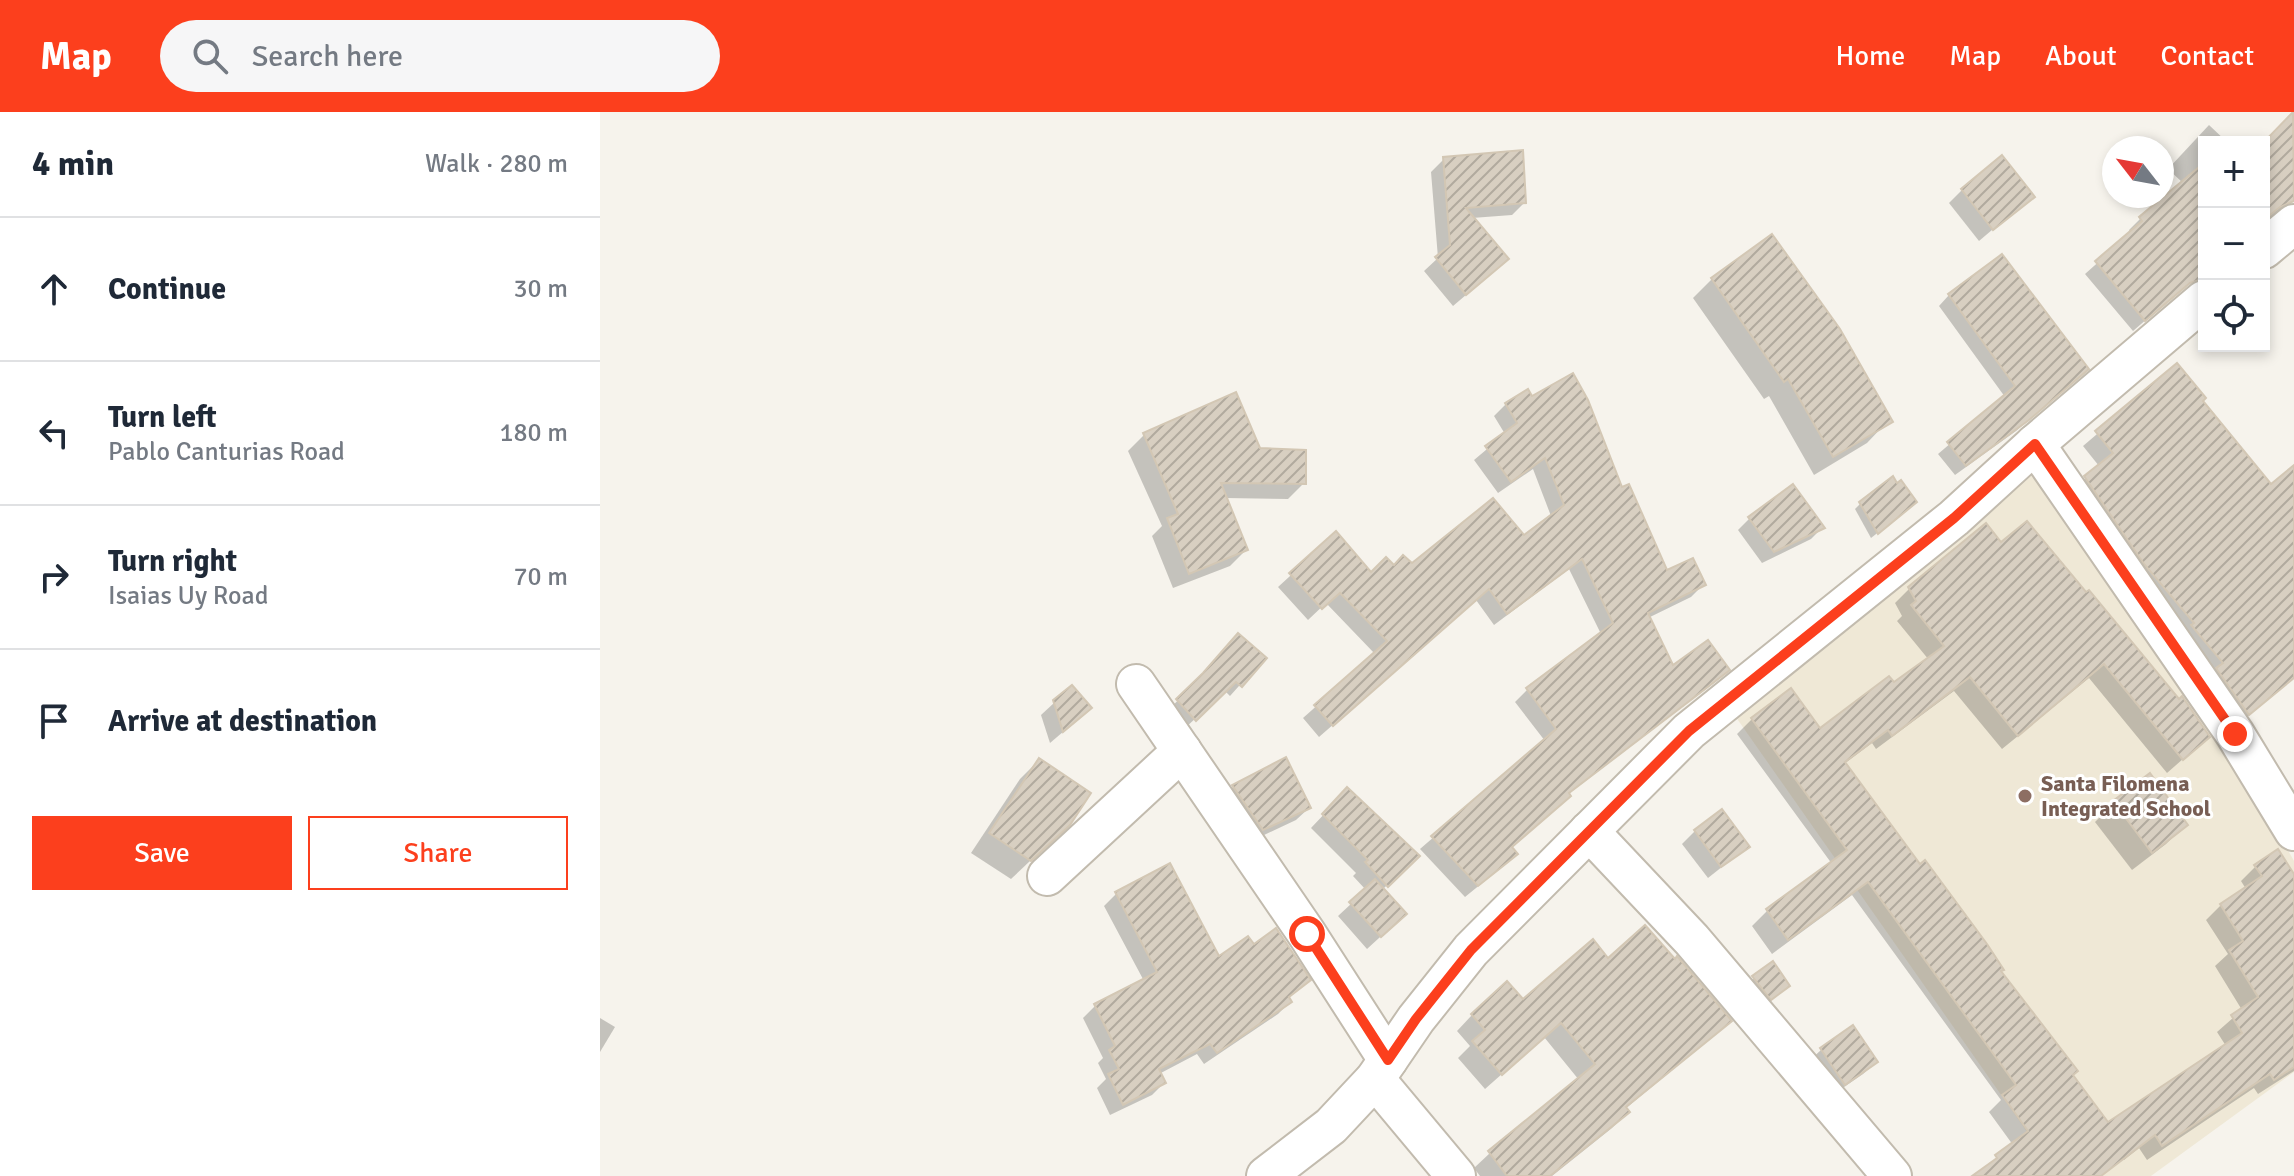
<!DOCTYPE html>
<meta charset="utf-8">
<style>
:root{--surface:#fff;--page:#f6f6f7;--text:#1f2937;--muted:#747a83;--line:#e0e1e3;--accent:#fc3f1d}
body{margin:0;font-family:Signika,sans-serif;background:var(--page);color:var(--text)}
.controls{position:absolute;right:24px;top:24px;display:grid;overflow:hidden;border-radius:0px;box-shadow:0 4px 12px #0003}
.controls button{width:72px;height:72px;display:grid;place-items:center;padding:0;border:0;border-bottom:2px solid var(--line);background:var(--surface);color:var(--text);font:40px sans-serif}
.compass{position:absolute;left:1502px;top:24px;width:72px;height:72px;border-radius:50%;background:var(--surface);box-shadow:0 4px 12px #0003;rotate:301deg}
.stop{position:absolute;width:24px;height:24px;margin:-18px;border:6px solid #fc3f1d;border-radius:50%;background:#fff}
.stop.end{background:#fc3f1d;border-color:#fff;box-shadow:0 2px 8px #0008}
.list{margin:0;padding:0;list-style:none}
h2{display:flex;justify-content:space-between;align-items:center;height:104px;margin:0;padding:0 32px;font-size:34px}
h2 small{font-size:26px;font-weight:400;color:var(--muted)}
.list li{display:grid;grid-template-columns:52px 1fr auto;gap:24px;align-items:center;box-sizing:border-box;height:144px;padding:0 32px;border-top:2px solid var(--line)}
.list b{display:block;font-size:30px;white-space:nowrap}
.list p{margin:0;font-size:26px;white-space:nowrap;color:var(--muted)}
.list em{font-size:26px;font-style:normal;color:var(--muted)}
.actions{display:flex;gap:16px;padding:24px 32px}
.actions a{flex:1;padding:18px 0;border:2px solid var(--accent);border-radius:0px;text-align:center;font-size:28px;color:var(--accent)}
.actions .main{background:var(--accent);color:#fff}
.icon{flex:none;width:44px;height:44px;fill:none;stroke:currentColor;stroke-width:2;stroke-linecap:round;stroke-linejoin:round}
.map{position:relative;flex:none;width:1694px;height:1064px;overflow:hidden}
header{display:flex;align-items:center;gap:48px;box-sizing:border-box;height:112px;padding:0 40px;background:var(--accent);color:#fff}
header strong{font-size:38px}
nav{display:flex;gap:44px;margin-inline-start:auto;font-size:28px}
.search{width:560px;height:72px;background:var(--page);display:flex;align-items:center;gap:20px;box-sizing:border-box;padding:0 28px;border-radius:44px;color:var(--muted);font-size:30px}
main{display:flex}
aside{flex:1;background:var(--surface)}
.map>svg:first-child{display:block}
.education{fill:#efe8d6}
.shadow{fill:#0003}
.building{fill:url(#building-hatch);stroke:#d3c7b4;stroke-width:2}
.lines{fill:none;stroke-linecap:round;stroke-linejoin:round}
.minor-casing{stroke:#c2bbae;stroke-width:42}
.minor{stroke:#fff;stroke-width:38}
.route{stroke:#fc3f1d;stroke-width:10}
.education-dot{fill:#8d6e63;stroke:#fff;stroke-width:3}
.labels{text-anchor:middle;dominant-baseline:central;stroke-width:6;stroke-linejoin:round;paint-order:stroke}
.education-label{font-size:22px;font-weight:bold;fill:#785e54;stroke:#fff;text-anchor:start}
</style>
<header>
<strong>Map</strong>
<div class="search"><svg class="icon" aria-label="search" viewBox="0 0 24 24"><circle cx="10" cy="10" r="6"/><path d="M15 15l6 6"/></svg>Search here</div>
<nav><a>Home</a><a>Map</a><a>About</a><a>Contact</a></nav>
</header>
<main>
<aside>
<h2>4 min<small>Walk · 280 m</small></h2>
<ul class="list">
<li><svg class="icon" aria-label="ahead" viewBox="0 0 24 24"><path d="M12 20V5M6 11l6-6 6 6"/></svg><div><b>Continue</b></div><em>30 m</em></li>
<li><svg class="icon" aria-label="left" viewBox="0 0 24 24"><path d="M17 20v-9H6M10 6l-5 5 5 5"/></svg><div><b>Turn left</b><p>Pablo Canturias Road</p></div><em>180 m</em></li>
<li><svg class="icon" aria-label="right" viewBox="0 0 24 24"><path d="M7 20v-9h11M14 6l5 5-5 5"/></svg><div><b>Turn right</b><p>Isaias Uy Road</p></div><em>70 m</em></li>
<li><svg class="icon" aria-label="arrive" viewBox="0 0 24 24"><path d="M6 21V4h12l-3 4 3 4H6"/></svg><div><b>Arrive at destination</b></div></li>
</ul>
<div class="actions"><a class="main">Save</a><a>Share</a></div>
</aside>
<div class="map">
<svg width="1694" height="1064" viewBox="0 0 1694 1064">
<defs>
<pattern id="building-hatch" width="6" height="6" patternUnits="userSpaceOnUse" patternTransform="scale(2)"><rect width="6" height="6" fill="#d8cfc1"/><path d="M-1 1l2-2M0 6l6-6M5 7l2-2" fill="none" stroke="#b1aa9e"/></pattern>
</defs>
<rect width="100%" height="100%" fill="#f6f3ec"/>
<path class="education" d="M1435,354L1622,620L1694,749V960L1551,1064H1458L1133,601Z"/>
<g class="shadow">
<path d="M1694,1V89L1678,102L1664,108V33Z"/>
<path d="M1609,13L1627,30H1604V144L1563,193L1533,219L1485,162L1531,121L1529,118L1540,107L1583,71L1568,57Z"/>
<path d="M844,47L924,91L912,103L872,106L893,160L853,194L824,159L838,146L831,60Z"/>
<path d="M1362,78L1432,84L1379,129L1349,91Z"/>
<path d="M1112,167L1286,311L1267,331L1214,363L1169,284L1164,287L1093,186Z"/>
<path d="M1349,183L1475,268L1416,319L1355,363L1338,342L1405,285L1339,194Z"/>
<path d="M1577,254L1600,289L1671,375L1694,365V566L1635,615L1472,379L1499,354L1483,334Z"/>
<path d="M906,292L1021,377L1066,461L1103,473L1091,485L1048,506L1072,556L1127,558L1115,570L967,683L910,736L903,754L865,785L820,737L945,629L915,590L928,577L1001,522L969,457L894,513L876,488L719,625L703,606L775,542L726,491L708,508L678,475L736,422L771,463L923,426L951,404L933,357L898,381L874,348L905,322L894,304Z"/>
<path d="M544,323L659,338L704,371L688,387L625,386L646,438L630,454L573,476L552,424L562,414L528,339Z"/>
<path d="M1261,391L1309,396L1271,426L1255,397Z"/>
<path d="M1150,406L1222,416L1211,427L1162,451L1138,418Z"/>
<path d="M1401,433L1608,625L1567,661L1489,566L1402,637L1354,579L1276,637L1272,631L1244,652L1399,860L1507,1013L1626,934L1617,920L1642,898L1615,854L1628,842L1606,808L1621,793L1646,777L1641,769L1656,754L1694,766V959L1658,982L1654,976L1547,1048L1539,1036L1524,1048L1521,1044L1494,1064H1376L1413,1033L1389,1000L1401,988L1252,783L1172,842L1152,814L1167,799L1232,752L1137,622L1152,607L1220,619L1293,573L1329,548L1297,509L1302,504L1295,491L1310,476Z"/>
<path d="M664,546L630,584L625,579L584,617L567,599L596,571Z"/>
<path d="M455,590L477,608L450,631L441,603Z"/>
<path d="M439,648L448,732L411,767L371,741L420,667Z"/>
<path d="M685,648L709,696L696,708L649,730L620,687L633,675Z"/>
<path d="M1549,664L1585,713L1566,732L1532,758L1495,710L1514,691Z"/>
<path d="M747,678L817,744L782,778L791,815L767,837L738,804L766,778L753,764L756,761L711,716Z"/>
<path d="M1095,719L1147,735L1108,766L1082,732Z"/>
<path d="M516,782L618,847L653,835L708,868L688,886L690,890L678,902L604,952L597,942L559,962L564,971L552,983L510,1003L497,976L506,967L498,951L503,946L483,906L495,894L544,869L504,794Z"/>
<path d="M1008,848L1113,924L1025,997L1028,1000L1012,1016L952,1064H880L874,1056L890,1041L979,968L944,925L885,977L858,946L870,934L857,919L872,903L923,890Z"/>
<path d="M1172,852L1182,880L1165,892L1147,872Z"/>
<path d="M0,906L15,915L0,940Z"/>
<path d="M1253,916L1276,950L1263,962L1231,984L1208,950L1221,938Z"/>
</g>
<g class="building">
<path d="M1693,0L1694,89L1680,95L1664,108V30Z"/>
<path d="M923,38L926,91L866,96L909,147L866,183L835,145L850,133L843,45Z"/>
<path d="M1402,43L1435,85L1393,118L1361,77Z"/>
<path d="M1604,51V167L1590,171L1545,209L1495,149L1542,109L1539,105Z"/>
<path d="M1172,122L1240,217L1293,310L1233,345L1188,267L1184,270L1111,166Z"/>
<path d="M1402,142L1489,257L1429,308L1366,354L1347,330L1415,274L1348,182Z"/>
<path d="M1577,251L1606,286L1603,289L1671,372L1694,353V566L1649,603L1616,556L1623,551L1591,513L1594,511L1544,452L1484,364L1513,341L1495,319Z"/>
<path d="M973,261L988,288L1022,375L1029,372L1067,458L1093,446L1106,473L1048,501L1073,553L1108,528L1130,558L969,681L971,684L912,735L918,742L878,774L831,724L956,617L926,576L1013,511L982,447L907,502L889,477L733,614L714,593L787,529L740,481L722,497L689,461L736,419L771,460L786,445L794,453L803,443L812,451L893,386L924,423L964,393L945,346L911,370L885,334L917,311L905,291L928,277L932,284Z"/>
<path d="M636,280L660,336L706,338V372L621,371L648,438L589,462L567,406L578,402L543,321Z"/>
<path d="M1293,364L1297,371L1301,368L1317,390L1278,422L1259,390Z"/>
<path d="M1193,372L1225,416L1174,440L1148,405Z"/>
<path d="M1427,409L1486,480L1489,478L1579,587L1582,584L1610,625L1583,648L1504,552L1418,624L1370,565L1292,624L1288,618L1245,650L1320,752L1325,748L1387,832L1404,858L1401,859L1478,959L1473,963L1508,1010L1642,921L1631,903L1658,885L1629,838L1643,829L1620,792L1662,764L1654,753L1678,737L1694,762V955L1674,968L1670,962L1562,1034L1555,1023L1501,1064H1372L1397,1046L1395,1043L1428,1019L1402,983L1416,973L1268,770L1188,828L1166,797L1247,738L1151,606L1191,576L1220,616L1289,564L1294,570L1344,534L1311,493L1316,489L1308,475L1386,411L1401,430Z"/>
<path d="M638,521L667,546L642,575L636,570L596,609L576,587L603,561Z"/>
<path d="M472,573L492,596L463,620L453,588Z"/>
<path d="M686,645L711,696L663,718L632,673Z"/>
<path d="M439,646L491,681L470,713L431,749L389,721Z"/>
<path d="M1550,661L1588,713L1552,741L1513,689Z"/>
<path d="M747,675L820,744L788,775L765,750L768,748L722,702Z"/>
<path d="M1122,697L1150,735L1121,755L1094,718Z"/>
<path d="M570,751L619,844L648,824L654,832L676,816L711,868L689,885L692,890L617,941L610,932L559,957L566,971L523,993L508,962L519,957L509,938L515,934L494,892L557,860L515,780Z"/>
<path d="M775,767L807,802L781,825L749,790Z"/>
<path d="M1045,813L1075,847L1077,844L1132,909L1026,995L1030,1000L950,1064H907L888,1039L995,952L961,911L902,963L872,929L885,918L871,902L907,869L923,887L993,827L1008,846Z"/>
<path d="M1173,849L1190,874L1171,888L1152,864Z"/>
<path d="M1253,913L1278,950L1245,973L1220,936Z"/>
</g>
<g class="lines">
<defs>
<g id="minor">
<path d="M1664,137L1694,112"/>
<path d="M1435,332L1635,622L1694,719"/>
<path d="M536,572L707,822L788,948"/>
<path d="M989,719L1092,828L1292,1064"/>
<path d="M447,764L582,639"/>
<path d="M775,967L856,1064"/>
<path d="M666,1064L731,1014L775,967L816,907L871,838L1089,619L1354,406L1435,332L1604,188"/>
</g>
</defs>
<use href="#minor" class="minor-casing"/>
<use href="#minor" class="minor"/>
</g>
<g class="lines">
<path class="route" d="M707,822L788,948L816,907L871,838L1089,619L1354,406L1435,332L1635,622"/>
</g>
<circle class="education-dot" cx="1425" cy="684" r="8"/>
<g class="labels">
<g class="education-label">
<text x="1441" y="671">Santa Filomena<tspan x="1441" dy="25">Integrated School</tspan></text>
</g>
</g>
</svg>
<div class="controls">
<button>+</button>
<button>−</button>
<button><svg class="icon" aria-label="locate" viewBox="0 0 24 24"><circle cx="12" cy="12" r="6"/><path d="M12 2v4M12 18v4M2 12h4M18 12h4"/></svg></button>
</div>
<svg class="compass" viewBox="-18 -18 36 36"><path d="M0-13l5 13h-10z" fill="#e53935"/><path d="M0 13l5-13h-10z" fill="#747a83"/></svg>
<div class="stop" style="left:707px;top:822px"></div>
<div class="stop end" style="left:1635px;top:622px"></div>
</div>
</main>
